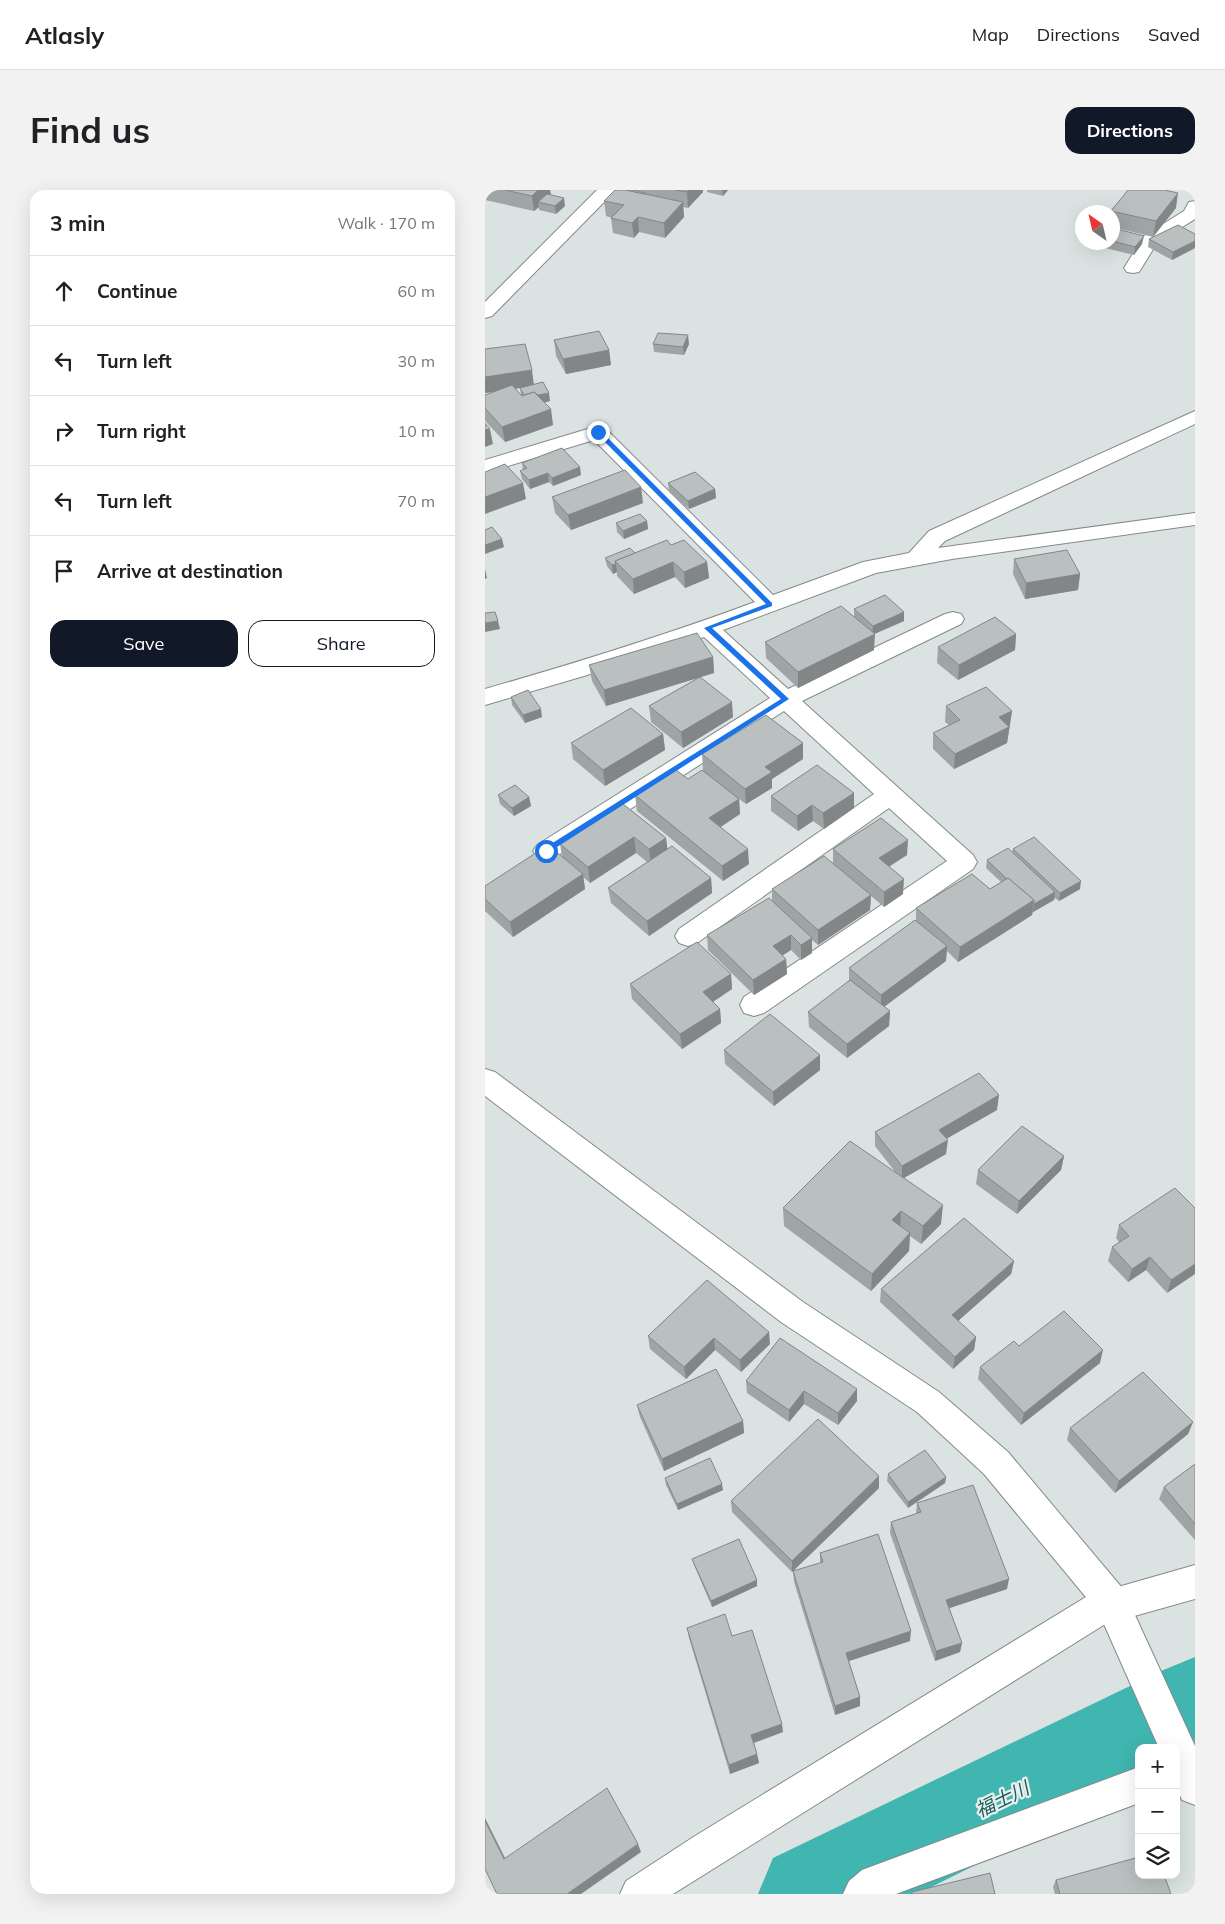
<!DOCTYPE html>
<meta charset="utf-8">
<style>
:root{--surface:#fff;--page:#f2f2f2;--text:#202124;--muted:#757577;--line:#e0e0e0;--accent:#111827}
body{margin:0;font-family:Mulish,"Noto Sans JP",sans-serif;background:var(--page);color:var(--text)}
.controls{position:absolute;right:15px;bottom:15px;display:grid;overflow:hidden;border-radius:10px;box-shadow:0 5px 20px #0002}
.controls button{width:45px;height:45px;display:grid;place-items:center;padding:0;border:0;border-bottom:1px solid var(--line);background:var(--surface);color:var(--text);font:25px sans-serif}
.compass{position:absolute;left:590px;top:15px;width:45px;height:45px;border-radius:50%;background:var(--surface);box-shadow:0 5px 20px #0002;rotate:326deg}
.stop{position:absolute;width:15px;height:15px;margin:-11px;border:4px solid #1a73e8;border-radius:50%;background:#fff}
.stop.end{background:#1a73e8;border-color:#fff;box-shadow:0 1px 5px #0008}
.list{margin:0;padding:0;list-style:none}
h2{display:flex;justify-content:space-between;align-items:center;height:65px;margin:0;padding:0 20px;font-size:21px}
h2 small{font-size:16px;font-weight:400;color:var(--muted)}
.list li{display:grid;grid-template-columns:32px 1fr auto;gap:15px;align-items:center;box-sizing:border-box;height:70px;padding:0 20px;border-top:1px solid var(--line)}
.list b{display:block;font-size:19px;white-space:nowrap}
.list em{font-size:16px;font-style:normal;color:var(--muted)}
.actions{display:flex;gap:10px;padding:15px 20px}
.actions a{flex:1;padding:11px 0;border:1px solid var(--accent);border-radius:15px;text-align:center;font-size:18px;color:var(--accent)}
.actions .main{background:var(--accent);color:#fff}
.icon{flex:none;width:28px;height:28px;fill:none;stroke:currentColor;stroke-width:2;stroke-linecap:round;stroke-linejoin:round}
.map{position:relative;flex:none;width:710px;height:1704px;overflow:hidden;border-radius:15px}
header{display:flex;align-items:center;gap:30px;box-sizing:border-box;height:70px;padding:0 25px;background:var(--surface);border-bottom:1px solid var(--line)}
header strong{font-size:24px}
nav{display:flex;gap:28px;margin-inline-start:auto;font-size:18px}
.intro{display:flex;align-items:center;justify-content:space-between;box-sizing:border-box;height:120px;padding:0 30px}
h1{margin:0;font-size:35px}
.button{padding:12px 22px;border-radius:15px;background:var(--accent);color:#fff;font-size:18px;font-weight:700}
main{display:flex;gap:30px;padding:0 30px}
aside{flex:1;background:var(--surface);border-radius:15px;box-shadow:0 5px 20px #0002}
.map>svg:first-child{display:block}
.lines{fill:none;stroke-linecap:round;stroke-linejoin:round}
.river{fill:#41b5b0;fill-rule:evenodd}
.minor-casing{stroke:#838a89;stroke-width:2}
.tertiary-casing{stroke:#838a89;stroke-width:2}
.minor{fill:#fff;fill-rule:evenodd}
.tertiary{fill:#fff;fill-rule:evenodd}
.wall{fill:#9fa5a4;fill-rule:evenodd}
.shaded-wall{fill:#828686}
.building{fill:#b9c0bf;stroke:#828686}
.route{fill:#1a73e8}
.labels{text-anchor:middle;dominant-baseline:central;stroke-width:4.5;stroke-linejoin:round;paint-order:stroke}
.near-water-label{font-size:19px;font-style:italic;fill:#205f5c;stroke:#e8f0ef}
</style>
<header>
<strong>Atlasly</strong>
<nav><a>Map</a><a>Directions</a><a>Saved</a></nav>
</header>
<div class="intro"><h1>Find us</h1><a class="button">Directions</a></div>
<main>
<aside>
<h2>3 min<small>Walk · 170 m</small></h2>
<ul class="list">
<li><svg class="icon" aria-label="ahead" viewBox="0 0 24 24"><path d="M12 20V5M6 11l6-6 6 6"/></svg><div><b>Continue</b></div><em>60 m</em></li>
<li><svg class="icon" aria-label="left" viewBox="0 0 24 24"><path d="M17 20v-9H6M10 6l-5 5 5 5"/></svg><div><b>Turn left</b></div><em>30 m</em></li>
<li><svg class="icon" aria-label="right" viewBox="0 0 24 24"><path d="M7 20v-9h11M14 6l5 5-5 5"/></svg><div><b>Turn right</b></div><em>10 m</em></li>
<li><svg class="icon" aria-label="left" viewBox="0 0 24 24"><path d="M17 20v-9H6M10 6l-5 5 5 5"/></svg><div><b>Turn left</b></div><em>70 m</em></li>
<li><svg class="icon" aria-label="arrive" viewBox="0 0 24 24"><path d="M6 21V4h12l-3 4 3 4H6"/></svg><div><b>Arrive at destination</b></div></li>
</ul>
<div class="actions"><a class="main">Save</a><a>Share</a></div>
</aside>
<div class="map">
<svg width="710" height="1704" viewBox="0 0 710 1704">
<rect width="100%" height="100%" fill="#dbe2e2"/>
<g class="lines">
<path class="river" d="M710,1467V1566L691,1575V1558H654V1594L432,1704H273L288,1668L676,1481Z"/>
<defs>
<g id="minor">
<path d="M710,11V29L672,53L654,82L648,83L642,82L639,78L659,46L699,21L704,12Z"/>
<path d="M710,221V234L460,351L453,358L710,323V335L467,369L391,383L238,440L303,499L460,424L468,422L476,424L479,429L476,434L317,511L488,665L492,672L488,679L279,823L269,826L259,823L255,815L259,807L462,671L404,618L212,753L203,756L194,753L190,746L194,739L389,604L299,521L70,667L61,670L52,667L48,661L52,655L285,508L219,447L99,486L0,515V499C91,473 181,445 270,412L109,250L0,283V270L106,238L113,236L120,238L288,405L378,372L424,363L444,341Z"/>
<path d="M710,1375V1409L628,1432L625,1431L188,1704H135L141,1691L210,1646L614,1399L626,1394L633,1397Z"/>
<path d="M654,1577V1613L411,1704H358L364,1691L377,1680Z"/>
</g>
<g id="tertiary">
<path d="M112,0H131L7,126L0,128V112Z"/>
<path d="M0,879L10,882L318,1112L454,1202L523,1262L638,1399L710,1556V1615L697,1610L691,1597V1558H674L614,1423L499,1284L432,1222L296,1132L0,906Z"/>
</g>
</defs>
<use href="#minor" class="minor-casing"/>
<use href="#tertiary" class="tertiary-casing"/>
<use href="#minor" class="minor"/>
<use href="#tertiary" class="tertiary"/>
</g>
<g class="wall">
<path d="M0,0H65L66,5L80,16L71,24L54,20V17L49,21L0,10Z"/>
<path d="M130,0H218V2L203,18L198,17L199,27L180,48L154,42L149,48L128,43L126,28H127L121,26L119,11Z"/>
<path d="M222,0H243L238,6L222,2Z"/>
<path d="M691,18L668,47L628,37V22H626V21Z"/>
<path d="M628,38L657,54L649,65L608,55L609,52H628Z"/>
<path d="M710,44V58L687,70L663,57L664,49Z"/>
<path d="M69,150L124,160L126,175L81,184L71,166Z"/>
<path d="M168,154H204L199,165L169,162Z"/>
<path d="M0,159L49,194L65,211L60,212L68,235L20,252L0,231V205L11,201L0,203ZM35,198L36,205L30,199Z"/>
<path d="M37,273L96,285L68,296L64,292L45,299L37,289L35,281L38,280Z"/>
<path d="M183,293L230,299L231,308L204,319L184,302Z"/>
<path d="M67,307L158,313L86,340L70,323Z"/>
<path d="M162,331L163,339L139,349L132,342L131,333Z"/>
<path d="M186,355L222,372L224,388L200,398L190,387L149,404L132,386V382L128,384L122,376L120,368L150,363Z"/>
<path d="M529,369L595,384L593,400L540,409L528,384Z"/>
<path d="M369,419L419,422V431L389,444V460L313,498L281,468L280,452L369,426Z"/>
<path d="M531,444L530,460L473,490L452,473L453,457Z"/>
<path d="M228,467L229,483L215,487L248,527L198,558L166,532L164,516L213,488L121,516L107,491L104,475Z"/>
<path d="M26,507L57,527L40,533L27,515Z"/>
<path d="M461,516L527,521L522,553L469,579L448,559V543L464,535L460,532Z"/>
<path d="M178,544L180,560L120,596L88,569L86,553Z"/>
<path d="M217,564L318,569L287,589V598L261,614L254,609L255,624L236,637L264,674L238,691L152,621L150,605L203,589L218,580Z"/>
<path d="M369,603V618L339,639L328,631L313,641L286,621V606Z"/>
<path d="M13,605L44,607L46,616L29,626L15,614Z"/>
<path d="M138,614L181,648L182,659L226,688L227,703L164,746L126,713L123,698L162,672L151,663L105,693L98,687L100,699L28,747L0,721V696L77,667L75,654Z"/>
<path d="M348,659L422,665L404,677L418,704L399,717L386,706L385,720L333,755L327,750V763L316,770L306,760L297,766L301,769L302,784L269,805L223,760L222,745L287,711V699L348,673Z"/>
<path d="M528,659L595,699L574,711L570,708L569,710L548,722L547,725L473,772L462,761L461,771L399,817L405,821L404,836L362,868L324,837L323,822L364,791V778L431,731V718L505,699L516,692L501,678L502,670L527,662Z"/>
<path d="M246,784L247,799L228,812L235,819L236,833L197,859L147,809L145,794Z"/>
<path d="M239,860L335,880L289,916L240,874Z"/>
<path d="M512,920L461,949V964L419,988L456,1034L436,1054L425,1046L424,1061L386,1101L299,1036L298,1018L411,983L390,956V942Z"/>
<path d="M579,966L576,980L532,1024L491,994L493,980Z"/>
<path d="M710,1018L682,1103L661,1080L643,1092L623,1071L627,1057L634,1052L631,1048L634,1035Z"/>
<path d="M529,1071L526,1084L473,1131L491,1147L489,1160L468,1179L395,1112L396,1099Z"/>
<path d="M222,1090L285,1154L256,1182L230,1160L201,1189L165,1159L163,1146Z"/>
<path d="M534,1156L615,1173L536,1235L493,1189L495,1177Z"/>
<path d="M261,1191L372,1199V1211L353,1235L319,1214L304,1232L262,1203Z"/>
<path d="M152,1215L258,1231L259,1243L179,1281L155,1227Z"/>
<path d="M708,1232L703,1244L630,1303L582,1250L585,1238Z"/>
<path d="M710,1274V1350L674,1309L679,1297Z"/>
<path d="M403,1284L461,1287L460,1293L423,1318L402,1291Z"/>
<path d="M180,1288L238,1300L193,1320L181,1295Z"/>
<path d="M394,1298L307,1382L247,1322L246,1311Z"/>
<path d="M432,1313L522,1399L464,1418L477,1453L475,1462L450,1471L405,1343L406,1332L431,1324Z"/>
<path d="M335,1363L425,1451L364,1471L375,1507V1516L350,1525L309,1392L308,1381L335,1373Z"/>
<path d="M207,1369L272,1390V1396L227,1417L209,1375Z"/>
<path d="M202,1438L247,1446L298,1542L269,1553L272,1564L274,1573L245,1584L204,1448Z"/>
<path d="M571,1690L686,1704H570L568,1697Z"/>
</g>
<g class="shaded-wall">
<path d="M53,0H65L66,5L53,12L54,17L49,21L47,6Z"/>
<path d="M204,0H218V2L203,18L202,2Z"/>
<path d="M237,0H243L238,6Z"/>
<path d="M693,3L691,18L668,47L671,31Z"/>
<path d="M79,8L80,16L71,24L70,16Z"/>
<path d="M198,12L199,27L180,48L179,33Z"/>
<path d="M153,27L154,42L149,48L147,33Z"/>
<path d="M659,46L657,54L649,65L650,57Z"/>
<path d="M710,51V58L687,70L688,62Z"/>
<path d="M203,145L204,154L199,165L198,157Z"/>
<path d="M124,160L126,175L81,184L78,169Z"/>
<path d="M47,180L49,196L0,203V187Z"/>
<path d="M64,203L65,211L43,217L41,208Z"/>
<path d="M66,219L68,235L20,252L17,237Z"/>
<path d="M5,239L8,254L0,257V240Z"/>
<path d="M95,277L96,285L68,296L67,288Z"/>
<path d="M63,283L64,292L45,299L44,290Z"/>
<path d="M38,293L41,309L0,324V307Z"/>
<path d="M156,297L158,313L86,340L83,325Z"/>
<path d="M230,299L231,308L204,319L203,311Z"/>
<path d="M162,331L163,339L139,349L138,341Z"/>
<path d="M17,349L19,357L0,364V355Z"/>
<path d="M188,372L190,387L149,404L148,389Z"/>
<path d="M222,372L224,388L200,398L199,382Z"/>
<path d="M131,374L132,382L128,384L127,375Z"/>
<path d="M0,379L2,388L0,389Z"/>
<path d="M595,384L593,400L540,409L541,393Z"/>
<path d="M419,422V431L387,445L388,436Z"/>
<path d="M13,431L15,439L0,442V433Z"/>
<path d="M390,444L389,460L313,498V482Z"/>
<path d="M531,444L530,460L473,490L474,475Z"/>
<path d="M228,467L229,483L121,516L119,500Z"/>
<path d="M247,512L248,527L198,558L196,542Z"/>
<path d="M56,519L57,527L40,533L38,525Z"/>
<path d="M527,521L522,553L469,579L470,564L514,527Z"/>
<path d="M178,544L180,560L120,596L118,580Z"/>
<path d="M318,553V569L287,589V598L261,614L260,599L280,577Z"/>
<path d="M369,603V618L339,639L338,623Z"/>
<path d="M44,607L46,616L29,626L27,618Z"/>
<path d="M254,609L255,624L226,643L224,628Z"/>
<path d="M327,615L328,631L313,641L312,626Z"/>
<path d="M149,647L151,663L105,693L103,677Z"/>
<path d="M181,648L183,663L166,675L164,659Z"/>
<path d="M423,650L422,665L393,683L394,668Z"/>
<path d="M263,659L264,674L238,691L237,676Z"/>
<path d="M98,684L100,699L28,747L25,732Z"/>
<path d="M226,688L227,703L164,746L162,731Z"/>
<path d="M419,689L418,704L399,717V702Z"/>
<path d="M596,691L595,699L574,711L575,703Z"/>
<path d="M570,702L569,710L548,722L549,714Z"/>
<path d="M386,705L385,720L333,755V740Z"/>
<path d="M549,710L547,725L473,772L475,757Z"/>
<path d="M306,745V760L288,771V756Z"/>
<path d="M327,748V763L316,770V755Z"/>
<path d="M462,756L461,771L396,819V805Z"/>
<path d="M301,769L302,784L269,805L268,790Z"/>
<path d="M246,784L247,799L220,817L218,802Z"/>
<path d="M235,819L236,833L197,859L195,844Z"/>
<path d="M405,821L404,836L362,868V854Z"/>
<path d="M335,865V880L289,916L288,902Z"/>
<path d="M514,905L512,920L452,954L454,940Z"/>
<path d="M463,950L461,964L417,989V976Z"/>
<path d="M579,966L576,980L532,1024L534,1011Z"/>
<path d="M458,1015L456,1034L436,1054L438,1036Z"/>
<path d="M416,1021L415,1039L407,1030Z"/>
<path d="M425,1043L424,1061L386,1101L387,1084Z"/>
<path d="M665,1067L661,1080L643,1092L647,1079Z"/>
<path d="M529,1071L526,1084L465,1138L467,1125Z"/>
<path d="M710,1074V1084L682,1103L686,1090Z"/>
<path d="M284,1142L285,1154L256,1182L255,1170Z"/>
<path d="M491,1147L489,1160L468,1179L470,1167Z"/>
<path d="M229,1148L230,1160L201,1189L199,1177Z"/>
<path d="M618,1160L615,1173L536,1235L539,1223Z"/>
<path d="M372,1199V1211L353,1235V1223Z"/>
<path d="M319,1201V1214L304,1232V1220Z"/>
<path d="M258,1231L259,1243L179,1281L177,1269Z"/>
<path d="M708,1232L703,1244L630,1303L634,1291Z"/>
<path d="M394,1286V1298L307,1382V1371Z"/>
<path d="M461,1287L460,1293L423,1318V1312Z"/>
<path d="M237,1294L238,1300L193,1320L192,1314Z"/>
<path d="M524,1389L522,1399L459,1420L461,1410Z"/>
<path d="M272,1390V1396L227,1417L226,1411Z"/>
<path d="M426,1441L425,1451L361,1472V1463Z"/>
<path d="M477,1453L475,1462L450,1471L451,1461Z"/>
<path d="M375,1507V1516L350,1525V1516Z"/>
<path d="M297,1534L298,1542L268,1553L266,1545Z"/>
<path d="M272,1564L274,1573L245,1584L244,1575Z"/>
<path d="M0,1628L24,1676L19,1669L0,1631Z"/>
<path d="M153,1654L156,1662L96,1704H82Z"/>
</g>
<g class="building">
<path d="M20,0H53L47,6Z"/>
<path d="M130,0H141L198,12L179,33L153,27L147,33L126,28L139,15L119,11Z"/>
<path d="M141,0H147L160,3L159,4Z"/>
<path d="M191,0H204L202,2Z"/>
<path d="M643,0H680L693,3L671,31L626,21Z"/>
<path d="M62,4L79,8L70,16L53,12Z"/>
<path d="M693,35L710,44V51L688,62L664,49Z"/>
<path d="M628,38L659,46L650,57L628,51Z"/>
<path d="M114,141L124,160L78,169L69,150Z"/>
<path d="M173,143L203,145L198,157L168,154Z"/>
<path d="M40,154L47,180L0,187V159Z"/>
<path d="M58,192L64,203L53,205L49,202L39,205L35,198Z"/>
<path d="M27,195L37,206L49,202L66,219L17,237L0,218V205Z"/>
<path d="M0,233L5,239L0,240Z"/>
<path d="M77,258L95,277L67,288L63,283L44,290L35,281L42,278L37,273Z"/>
<path d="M20,274L38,293L0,307V282Z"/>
<path d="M140,280L156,297L83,325L67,307Z"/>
<path d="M210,282L230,299L203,311L183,293Z"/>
<path d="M155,324L162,331L138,341L131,333Z"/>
<path d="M7,337L17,349L0,355V340Z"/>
<path d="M182,350L186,355L199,350L222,372L199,382L188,372L148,389L130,371Z"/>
<path d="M145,358L150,363L130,371L131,374L127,375L120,368Z"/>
<path d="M582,360L595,384L541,393L529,369Z"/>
<path d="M400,405L419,422L388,436L369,419Z"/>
<path d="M356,416L390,444L313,482L280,452Z"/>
<path d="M10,422L13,431L0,433V423Z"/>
<path d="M510,427L531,444L474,475L453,457Z"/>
<path d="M212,443L228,467L119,500L104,475Z"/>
<path d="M215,487L247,512L196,542L164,516Z"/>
<path d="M501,497L527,521L514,527L524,537L470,564L448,543L475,530L461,516Z"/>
<path d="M43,500L56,519L38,525L26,507Z"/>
<path d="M146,518L178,544L118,580L86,553Z"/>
<path d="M281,525L318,553L280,577L287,582L260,599L217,564Z"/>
<path d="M332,575L369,603L338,623L327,615L312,626L286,606Z"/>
<path d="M191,580L203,589L217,580L254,609L224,628L263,659L237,676L150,605Z"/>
<path d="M30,595L44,607L27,618L13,605Z"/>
<path d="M138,614L181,648L164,659L149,647L103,677L75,654Z"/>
<path d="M396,628L423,650L394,668L419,689L399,702L348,659Z"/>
<path d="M549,647L596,691L575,703L528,659Z"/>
<path d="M63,655L98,684L25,732L0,709V696Z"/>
<path d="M187,656L226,688L162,731L123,698Z"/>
<path d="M523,658L570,702L549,714V710L523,688L522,689L502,670Z"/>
<path d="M339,666L386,705L333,740L287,699Z"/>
<path d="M487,684L505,699L523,688L549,710L475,757L431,718Z"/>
<path d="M284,708L327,748L316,755L306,745L288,756L301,769L268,790L222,745Z"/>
<path d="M430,730L462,756L396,805L364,778Z"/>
<path d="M212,752L246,784L218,802L235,819L195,844L145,794Z"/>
<path d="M365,790L405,821L362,854L323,822Z"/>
<path d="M285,824L335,865L288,902L239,860Z"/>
<path d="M494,883L514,905L454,940L463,950L417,976L390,942Z"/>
<path d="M537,936L579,966L534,1011L493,980Z"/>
<path d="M365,951L458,1015L438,1036L416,1021L407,1030L425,1043L387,1084L298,1018Z"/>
<path d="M690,998L710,1018V1074L686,1090L665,1067L647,1079L627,1057L644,1046L634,1035Z"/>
<path d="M479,1028L529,1071L467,1125L491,1147L470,1167L396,1099Z"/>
<path d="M222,1090L284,1142L255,1170L229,1148L199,1177L163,1146Z"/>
<path d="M579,1121L618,1160L539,1223L495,1177L529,1151L534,1156Z"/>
<path d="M295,1148L372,1199L353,1223L319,1201L304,1220L261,1191Z"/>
<path d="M231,1179L258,1231L177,1269L152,1215Z"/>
<path d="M658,1182L708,1232L634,1291L585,1238Z"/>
<path d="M333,1229L394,1286L307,1371L246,1311Z"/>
<path d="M440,1260L461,1287L423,1312L403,1284Z"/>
<path d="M225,1268L237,1294L192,1314L180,1288Z"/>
<path d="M710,1274V1334L679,1297Z"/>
<path d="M488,1295L524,1389L461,1410L477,1453L451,1461L406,1332L436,1322L432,1313Z"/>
<path d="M393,1344L426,1441L361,1463L375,1507L350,1516L308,1381L338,1372L335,1363Z"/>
<path d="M254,1349L272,1390L226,1411L207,1369Z"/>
<path d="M240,1424L247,1446L267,1440L297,1534L266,1545L272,1564L244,1575L202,1438Z"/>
<path d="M122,1598L153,1654L82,1704H12L0,1679V1631L19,1669Z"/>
<path d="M654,1667V1685H679L686,1704H575L571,1690Z"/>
<path d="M505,1683L510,1704H427V1702Z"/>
</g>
<path class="route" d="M111,240H115L287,413V416L227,438L304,509L61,664L58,663V659L296,509L219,438L281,414L111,243Z"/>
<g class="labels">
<g class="near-water-label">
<text transform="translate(517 1609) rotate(-26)">福士川</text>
</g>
</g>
</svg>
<div class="controls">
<button>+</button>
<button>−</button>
<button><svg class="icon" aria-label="layers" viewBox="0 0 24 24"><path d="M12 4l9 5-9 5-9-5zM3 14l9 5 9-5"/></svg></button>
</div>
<svg class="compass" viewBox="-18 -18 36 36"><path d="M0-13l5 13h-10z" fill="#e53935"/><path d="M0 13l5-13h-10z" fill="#757577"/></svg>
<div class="stop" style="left:61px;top:661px"></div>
<div class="stop end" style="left:113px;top:242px"></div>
</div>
</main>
